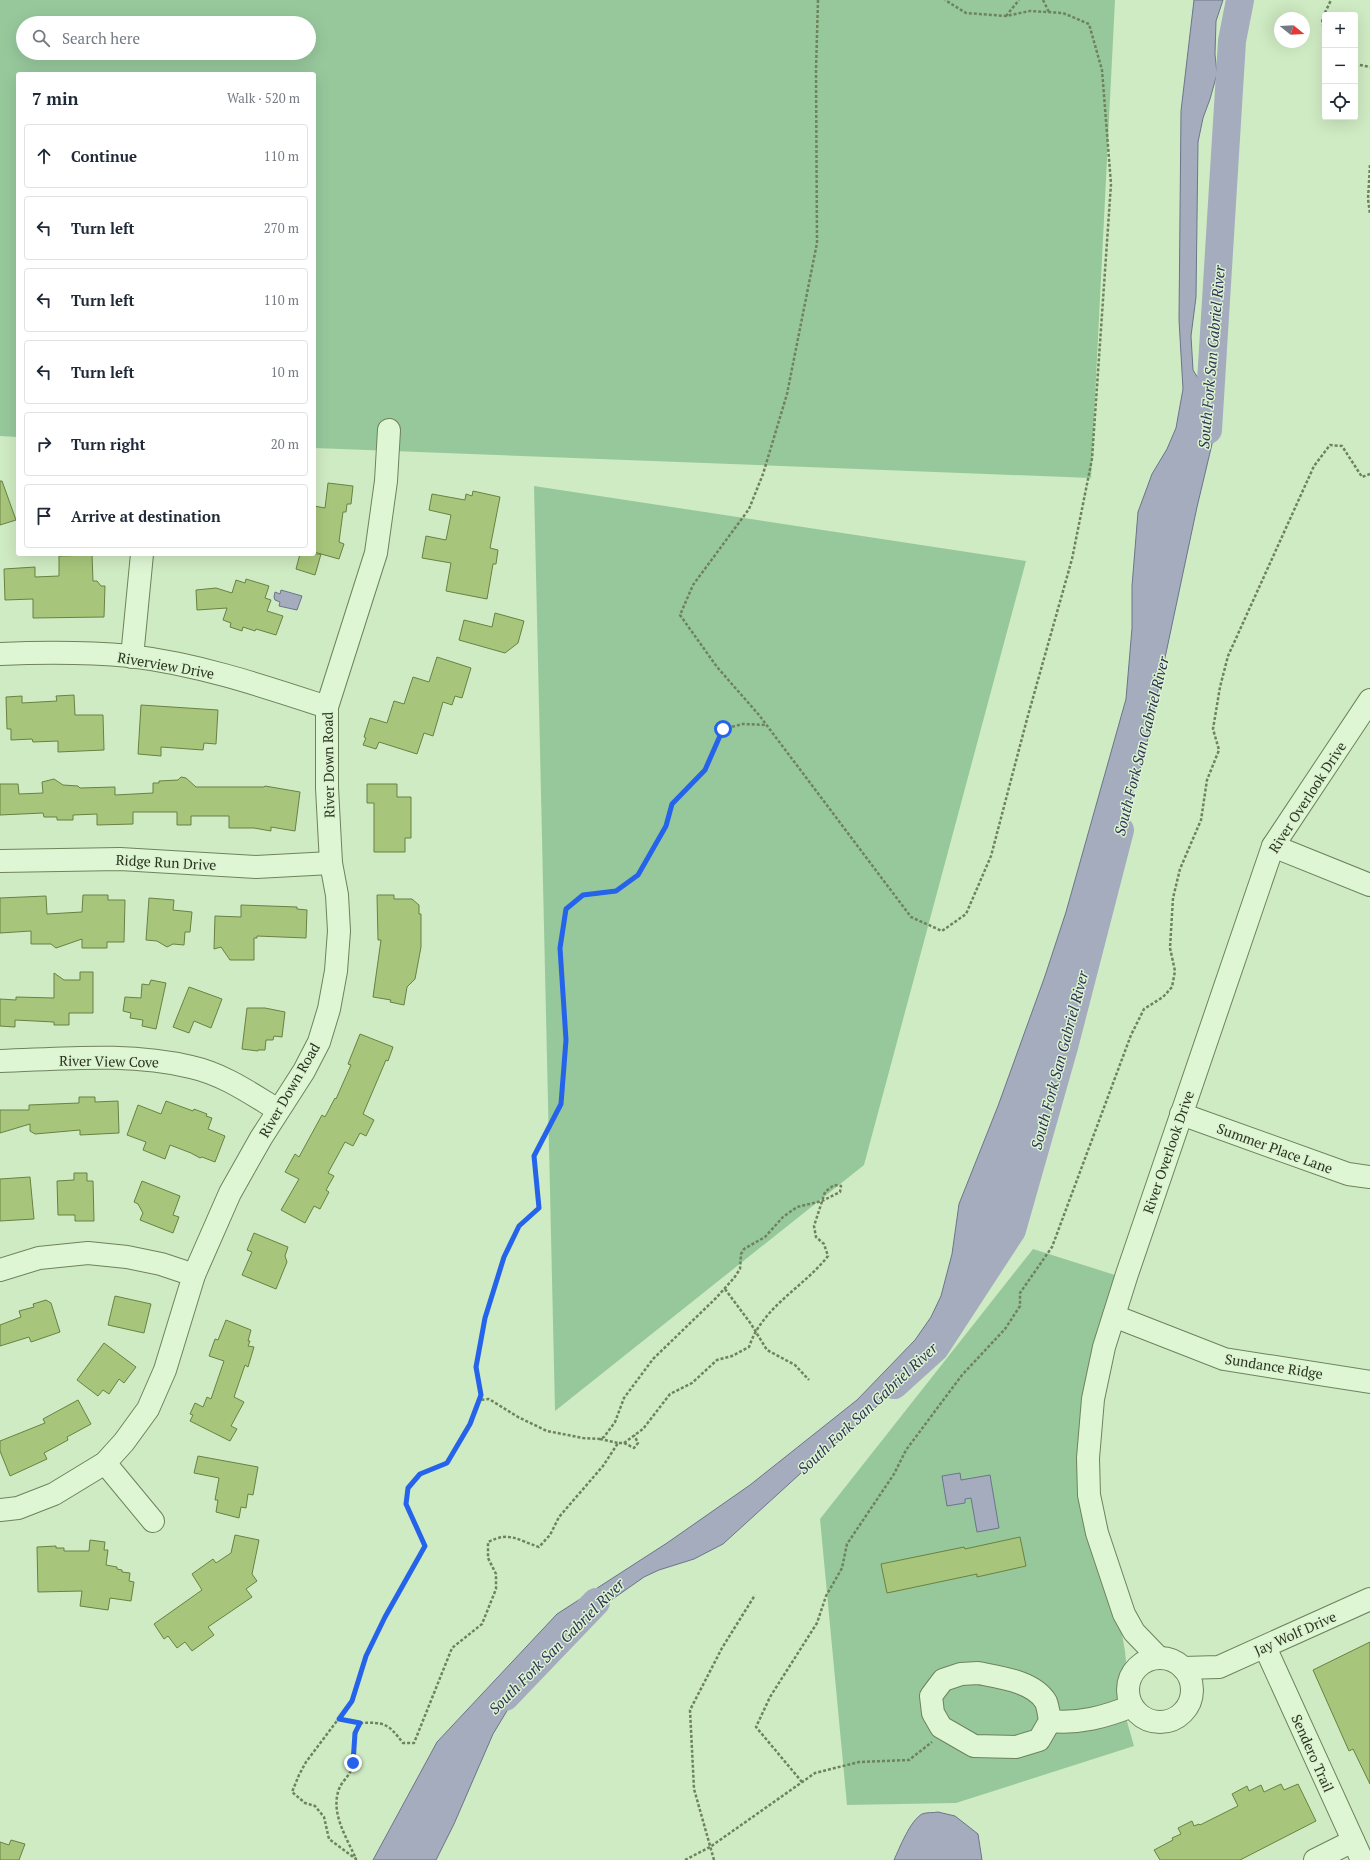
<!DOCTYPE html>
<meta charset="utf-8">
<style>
:root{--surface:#fff;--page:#f2f2f3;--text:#1f2937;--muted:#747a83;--line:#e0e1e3}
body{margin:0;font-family:"PT Serif",serif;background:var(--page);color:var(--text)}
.controls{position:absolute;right:12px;top:12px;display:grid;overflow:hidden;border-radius:4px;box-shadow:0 4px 16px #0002}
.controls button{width:36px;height:36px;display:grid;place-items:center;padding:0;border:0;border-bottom:1px solid var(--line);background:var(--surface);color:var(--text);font:20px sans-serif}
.compass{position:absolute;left:1274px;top:12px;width:36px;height:36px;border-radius:50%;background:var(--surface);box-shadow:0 4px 16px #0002;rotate:108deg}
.stop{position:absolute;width:12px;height:12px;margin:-9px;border:3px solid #2563eb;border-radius:50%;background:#fff}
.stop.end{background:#2563eb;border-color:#fff;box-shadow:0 1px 4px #0008}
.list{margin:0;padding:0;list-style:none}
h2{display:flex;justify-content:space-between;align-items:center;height:52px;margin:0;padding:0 16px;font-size:17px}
h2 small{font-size:13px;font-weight:400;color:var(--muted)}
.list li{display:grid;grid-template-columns:26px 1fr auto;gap:12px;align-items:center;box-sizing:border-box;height:64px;margin:0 8px 8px;padding:0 8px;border:1px solid var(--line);border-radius:4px}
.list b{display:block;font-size:15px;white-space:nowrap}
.list em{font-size:13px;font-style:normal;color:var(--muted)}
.icon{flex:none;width:22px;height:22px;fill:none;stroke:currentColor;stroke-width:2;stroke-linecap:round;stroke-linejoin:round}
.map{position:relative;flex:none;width:1370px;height:1860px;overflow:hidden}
.search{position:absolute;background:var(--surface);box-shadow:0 4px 16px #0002;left:16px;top:16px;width:300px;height:44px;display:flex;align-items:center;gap:10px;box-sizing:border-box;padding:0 14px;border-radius:22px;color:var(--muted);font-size:15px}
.panel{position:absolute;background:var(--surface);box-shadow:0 4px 16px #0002;left:16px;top:72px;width:300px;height:484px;border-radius:4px}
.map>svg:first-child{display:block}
.green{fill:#97c89c;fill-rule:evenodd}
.water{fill:#a4acbe;stroke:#6c748b}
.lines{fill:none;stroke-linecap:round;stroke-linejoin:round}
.river{stroke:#a4acbe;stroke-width:28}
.building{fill:#a8c67b;stroke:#698142}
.minor-casing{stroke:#6e835b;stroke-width:24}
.path{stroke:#6e835b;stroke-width:2.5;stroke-dasharray:3 2;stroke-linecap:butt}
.minor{stroke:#dff6d5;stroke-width:22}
.route{stroke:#2563eb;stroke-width:5}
.labels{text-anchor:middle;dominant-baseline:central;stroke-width:3;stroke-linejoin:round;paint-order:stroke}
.street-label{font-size:14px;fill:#2a341e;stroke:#dcf3d1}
.water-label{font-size:15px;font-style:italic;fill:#2e3153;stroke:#dcf3d1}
</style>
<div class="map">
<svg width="1370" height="1860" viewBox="0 0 1370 1860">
<rect width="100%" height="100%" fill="#cfebc3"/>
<g class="green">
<path d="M0,0H1115L1091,478L314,448V74H18V437L0,436ZM23,23H309V53H23Z"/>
<path d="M534,486L1026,561L864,1165L555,1411Z"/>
<path d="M1033,1249L1115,1275L1093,1345L1082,1416L1125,1651L1127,1673L1120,1697L1134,1746L956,1803L847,1805L820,1519Z"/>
</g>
<g class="water">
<path d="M1194,0H1223L1216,21L1215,54L1217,74L1210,99L1203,118L1198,142L1196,297L1191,336L1193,370L1201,383L1213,394L1218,419L1197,507L1145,752L1091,931L1037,1134L1001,1232L966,1309L945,1335L891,1393L850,1431L801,1473L723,1544L694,1559L659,1570L644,1577L560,1636L534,1666L493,1734L454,1824L436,1860H373L437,1742L557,1614L667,1543L750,1485L857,1400L915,1340L931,1317L941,1296L952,1254L959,1204L998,1106L1045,976L1066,912L1126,699L1132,628V586L1138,512L1152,474L1167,449L1176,428L1183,389L1179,320L1181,111Z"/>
<path d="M281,590L302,596L297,610L279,606L280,602L275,600L274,597L275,592L280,594Z"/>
<path d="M960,1473L961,1480L990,1475L999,1528L977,1532L971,1498L965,1499V1503L947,1506L942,1476Z"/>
<path d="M938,1812L955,1816L978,1834L982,1860H894C900,1847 910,1821 922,1814C927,1812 934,1813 938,1812Z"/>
</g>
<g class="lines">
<g class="river">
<path d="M1208,430L1232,41L1240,0"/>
<path d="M894,1385L935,1348L1012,1230L1064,1047L1120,830"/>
<path d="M505,1697L596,1602"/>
</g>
</g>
<g class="building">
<path d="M0,481H2L16,520L0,525Z"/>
<path d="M328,483L353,486L351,504H347L346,512H343L339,542L344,544L339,559L314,552V506L325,508Z"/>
<path d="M473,491L500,497L490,548L498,550L496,564H493L487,599L446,591L451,563L422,558L426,536L446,540L451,515L429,510L432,494L465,500L466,494L472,496Z"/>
<path d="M300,554H321L315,575L296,569Z"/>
<path d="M92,555L93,581H97L101,586H105L104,617L33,618V599L5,600L4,569L35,567V577L59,576V556Z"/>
<path d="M246,579L269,586L265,598L271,600L267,611L283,616L276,635L256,629L255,631L243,627L242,631L230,627L231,623L223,620L227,608L197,610L196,590L216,588L232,593L236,580L245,583Z"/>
<path d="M495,613L524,621L518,643L505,653L459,640L464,620L492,627Z"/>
<path d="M437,657L471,668L462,698L455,696L452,705L443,702L433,736L424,733L417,754L379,742L376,749L363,745L366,738L364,737L370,718L387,723L394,701L404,704L413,677L429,682Z"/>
<path d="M74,695L75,715H103L104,750L58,752V741L33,742L32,739L11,740V729H7L6,697L22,696V703L57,701L56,696Z"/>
<path d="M141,705L218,710L216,744L204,743L203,750L161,747V756L138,754Z"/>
<path d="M181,777L186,778L196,787H264L265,786L300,792L295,831L271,827V831L254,828H229V816H191V825H177V812H133V824L97,825V814L73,815V820H57V817H44L43,813L0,815V784H18L19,794L43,793L42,782L54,779L63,785L78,786L80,788L115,787V795L153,793V783H159V781L178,780Z"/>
<path d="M367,784H397V797H411V838H405V852H374V803H367Z"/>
<path d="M83,895H108V900H125L124,942H107V948H82V939L56,948L51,944H31V931L0,933V898L46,896L47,914L82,912Z"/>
<path d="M377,895H394V899H412L419,905V914H421V947L415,979L407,987L404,1005L390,1002L391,1000L373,997L381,940H378Z"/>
<path d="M149,898L174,900L173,910L192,912L190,932H185L184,945L173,944L167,947L157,941L146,940Z"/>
<path d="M241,905L297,907V909L307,910L306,938L257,936V938H254V960H230L221,947L214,949L215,916L241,917Z"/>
<path d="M80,972H93V1013H69V1025H54V1022L15,1020V1027L0,1026V999L16,1000V997L54,998V973L64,980H80Z"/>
<path d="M151,980L166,983L156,1029L142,1026L143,1020L130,1018L131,1013L123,1011L125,997L141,998L142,984L149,985Z"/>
<path d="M189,987L222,999L211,1028L194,1021L189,1033L173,1027Z"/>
<path d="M247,1008H265L285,1012L282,1037L274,1036L273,1040H266L265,1050H258V1051L242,1049Z"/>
<path d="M360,1034L393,1047L388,1061L386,1060L363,1114L374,1120L366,1136L360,1133L353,1146L345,1142L328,1173L334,1176L326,1190L329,1192L320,1209L314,1206L305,1223L281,1210L299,1179L285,1172L295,1154L299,1157L322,1115L325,1117L335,1098L336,1099L351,1065L348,1064Z"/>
<path d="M79,1097H95V1102L118,1101L119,1133L80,1135V1130L35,1134L30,1131V1124L0,1133V1110H29V1105L79,1103Z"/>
<path d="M166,1101L193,1111L194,1109L207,1114L206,1116L212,1118L208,1129L225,1136L215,1162L202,1157L200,1158L191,1153L170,1145L165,1159L143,1150L146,1142L127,1135L138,1105L161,1114Z"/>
<path d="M74,1173H87V1181H93L94,1221H75V1215H58L57,1181L74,1180Z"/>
<path d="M30,1177L34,1219L0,1221V1179Z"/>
<path d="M142,1181L180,1196L173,1215L179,1217L173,1233L140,1220L143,1213L138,1204L134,1202Z"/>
<path d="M254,1233L288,1247L285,1256L287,1262L276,1289L242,1275L252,1252L247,1250Z"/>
<path d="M115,1296L151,1304L144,1333L108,1325Z"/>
<path d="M46,1300L51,1303L60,1332L31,1342L29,1337L0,1346V1325L21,1317L19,1311L34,1307L33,1304Z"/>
<path d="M226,1320L251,1330L248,1341H250L248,1346L254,1347L248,1367L245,1365L234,1397L244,1402L231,1426L237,1429L230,1441L190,1421L193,1415L190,1414L195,1403L203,1407L207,1397L211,1399L224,1361L209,1356L215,1339L218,1340Z"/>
<path d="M104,1343L136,1367L124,1383L119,1379L109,1394L103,1390L98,1396L77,1380Z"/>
<path d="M78,1400L91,1424L67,1437L68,1440L44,1453L47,1459L10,1476L0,1451V1441L45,1423L43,1419Z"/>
<path d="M198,1456L258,1467L253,1495L248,1494L246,1508L241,1507L239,1518L216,1512L218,1500H215L219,1478L194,1473Z"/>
<path d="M235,1535L259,1540L252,1574L257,1581L246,1589L252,1597L208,1627L214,1635L192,1651L185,1642L177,1648L168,1636L164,1639L154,1624L202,1590L192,1574L213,1559L216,1563L231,1553Z"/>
<path d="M1020,1537L1026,1566L977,1577V1574L887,1593L881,1564L964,1547L965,1549Z"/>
<path d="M90,1540L105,1542L104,1550H108L106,1565L117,1567V1569L122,1570V1572L130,1573L129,1581L134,1582L131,1601L110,1598L108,1610L80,1606L82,1591L38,1592L37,1547L56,1546V1548H64V1551H89Z"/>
<path d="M1370,1642V1784L1353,1749L1349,1751L1313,1670Z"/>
<path d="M1281,1784L1284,1790L1298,1784L1316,1821L1240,1860H1160L1154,1850L1173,1840L1172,1838L1181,1834L1178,1828L1192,1821L1194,1826L1199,1824L1200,1825L1238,1806L1232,1794L1247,1786L1249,1791L1261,1785L1264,1792Z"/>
<path d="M11,1840L25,1844L19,1860H0V1842L9,1845Z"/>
</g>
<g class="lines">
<defs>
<g id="minor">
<path d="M0,654C44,652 87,652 130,656C198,664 263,686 327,707"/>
<path d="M132,657L142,554"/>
<path d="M1273,846L1370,885"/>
<path d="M0,861L120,859L256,867L331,863"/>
<path d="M0,1061C63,1059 129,1052 191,1067C223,1074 250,1093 278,1110"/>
<path d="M1181,1114L1348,1174L1370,1177"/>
<path d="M0,1270L39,1258L88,1253L127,1257L161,1264L194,1275"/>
<path d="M1114,1316L1224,1359L1370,1382"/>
<path d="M105,1463L153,1521"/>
<path d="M0,1510L18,1508L54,1494L105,1463L124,1442L148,1409L165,1370L194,1275L230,1193L261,1138L304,1071L319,1042L329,1009L336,971L339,931L337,895L331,863L327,788V707L376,553L386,481L389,430"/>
<path d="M1265,1647L1362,1860"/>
<path d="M1159,1658L1134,1632L1124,1614L1097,1533L1089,1495L1088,1458L1093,1399L1104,1347L1127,1274L1273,846L1370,700"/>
<circle cx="1160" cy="1690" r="32"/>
<path d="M1183,1668L1219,1667L1370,1599"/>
<path d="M978,1673C998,1677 1034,1681 1046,1702C1048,1707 1049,1715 1050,1721L1039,1740L1016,1747L974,1746L941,1727L933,1713L931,1696L943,1680L961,1674Z"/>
<path d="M1050,1721C1079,1724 1105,1717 1132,1706"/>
<path d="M1315,1860L1353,1841"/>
</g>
</defs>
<use href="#minor" class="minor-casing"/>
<g class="path">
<path d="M818,0L816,70L817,243L787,394L763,474L749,509L693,585L680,615L717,667L759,715L911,917L942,931L966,914L991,856L1027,719L1072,559L1092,459L1111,184L1102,70L1089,24L1063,13L1030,11L1006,16L966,13L945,0"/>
<path d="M1043,0L1049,12"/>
<path d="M1006,16L1019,0"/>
<path d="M1325,37L1322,19L1331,0"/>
<path d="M1355,64L1370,67"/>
<path d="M1370,165L1368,199L1370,214"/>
<path d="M725,1289L751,1324L767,1350L795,1365L809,1380"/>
<path d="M600,1439L618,1443"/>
<path d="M624,1443L634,1448L638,1443L634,1435"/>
<path d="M339,1719L360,1723C353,1737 355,1748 353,1762C352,1775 343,1779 339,1789C330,1813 347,1838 356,1859L329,1839L324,1817L315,1806L305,1803L292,1792L299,1775L306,1762L352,1701L366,1656L385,1617L425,1546L406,1504L408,1488L420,1474L447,1463L470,1424L481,1395L476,1367L485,1318L504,1257L519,1226L539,1208L534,1156L561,1104L566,1040L560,948L566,909L583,895L616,891L638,875L666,826L672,804L705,770L723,729L743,724L767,725"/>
<path d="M360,1723C384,1722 388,1723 403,1743H414L452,1648L482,1624L496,1589V1574L488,1558V1542C510,1531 517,1540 539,1547L550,1535L559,1517L603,1466L618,1443H624L643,1429L670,1394L692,1383L717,1360L732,1356L749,1347C762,1307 804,1287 828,1256L824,1244L816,1237L814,1226L825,1192L834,1185L841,1186L840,1192L822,1201L797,1207L783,1217L765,1237L744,1249L741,1254L740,1269L734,1278L716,1298L653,1359L624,1398L615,1422L604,1437L600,1439L583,1438L547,1431L518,1417L489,1399L479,1400"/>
<path d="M802,1782L756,1727L770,1697L817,1623L826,1596L842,1568L847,1544L894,1474L906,1450L962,1375L1005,1329L1020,1306V1293L1052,1247L1131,1035L1144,1009L1163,997L1172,987L1175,971L1170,948L1173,898L1180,869L1201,820L1207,780L1219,750L1213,729L1220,687L1228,656L1314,466L1330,445L1342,446L1362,477L1370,474"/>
<path d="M685,1860L710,1847L815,1773L859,1762L909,1760L932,1742"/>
<path d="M714,1860L694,1789L690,1710L722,1648L755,1595"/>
</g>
<use href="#minor" class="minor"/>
</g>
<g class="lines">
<path class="route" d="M353,1763L355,1733L360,1723L339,1719L352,1701L366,1656L385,1617L425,1546L406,1504L408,1488L420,1474L447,1463L470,1424L481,1395L476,1367L485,1318L504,1257L519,1226L539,1208L534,1156L561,1104L566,1040L560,948L566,909L583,895L616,891L638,875L666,826L672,804L705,770L723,729"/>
</g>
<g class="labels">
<g class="street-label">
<text transform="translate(166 665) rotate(10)">Riverview Drive</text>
<text transform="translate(328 765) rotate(-91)">River Down Road</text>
<text transform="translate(1307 797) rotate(-57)">River Overlook Drive</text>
<text transform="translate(166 862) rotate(3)">Ridge Run Drive</text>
<text transform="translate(109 1061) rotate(1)">River View Cove</text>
<text transform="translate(289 1090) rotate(-60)">River Down Road</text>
<text transform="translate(1275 1148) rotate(20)">Summer Place Lane</text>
<text transform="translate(1168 1152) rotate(-71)">River Overlook Drive</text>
<text transform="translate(1274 1366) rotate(9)">Sundance Ridge</text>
<text transform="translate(1295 1633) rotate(-24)">Jay Wolf Drive</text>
<text transform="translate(1313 1753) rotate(66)">Sendero Trail</text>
</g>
<g class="water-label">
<text transform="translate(1211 357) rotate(-85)">South Fork San Gabriel River</text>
<text transform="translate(1141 746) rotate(-76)">South Fork San Gabriel River</text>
<text transform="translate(1059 1060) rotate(-75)">South Fork San Gabriel River</text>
<text transform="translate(867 1408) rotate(-43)">South Fork San Gabriel River</text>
<text transform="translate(556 1646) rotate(-45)">South Fork San Gabriel River</text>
</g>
</g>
</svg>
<div class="controls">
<button>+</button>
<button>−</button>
<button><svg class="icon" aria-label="locate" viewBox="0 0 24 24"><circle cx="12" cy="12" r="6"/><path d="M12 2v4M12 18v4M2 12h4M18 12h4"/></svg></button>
</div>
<svg class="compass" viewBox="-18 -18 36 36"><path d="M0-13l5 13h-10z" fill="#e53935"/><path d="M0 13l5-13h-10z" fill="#747a83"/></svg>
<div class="stop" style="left:723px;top:729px"></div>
<div class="stop end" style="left:353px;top:1763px"></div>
<div class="search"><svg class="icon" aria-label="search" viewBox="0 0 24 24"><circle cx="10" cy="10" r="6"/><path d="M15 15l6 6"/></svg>Search here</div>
<section class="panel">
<h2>7 min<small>Walk · 520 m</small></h2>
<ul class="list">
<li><svg class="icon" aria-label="ahead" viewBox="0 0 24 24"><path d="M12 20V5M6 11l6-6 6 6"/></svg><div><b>Continue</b></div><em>110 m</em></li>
<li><svg class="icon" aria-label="left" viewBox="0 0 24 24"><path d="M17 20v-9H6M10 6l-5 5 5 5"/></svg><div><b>Turn left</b></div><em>270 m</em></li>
<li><svg class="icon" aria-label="left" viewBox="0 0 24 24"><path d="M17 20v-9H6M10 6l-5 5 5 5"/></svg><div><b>Turn left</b></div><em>110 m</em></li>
<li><svg class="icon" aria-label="left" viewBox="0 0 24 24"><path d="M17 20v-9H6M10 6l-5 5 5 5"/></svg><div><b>Turn left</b></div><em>10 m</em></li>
<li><svg class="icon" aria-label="right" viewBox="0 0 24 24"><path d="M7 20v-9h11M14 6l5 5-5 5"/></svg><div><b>Turn right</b></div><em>20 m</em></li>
<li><svg class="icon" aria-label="arrive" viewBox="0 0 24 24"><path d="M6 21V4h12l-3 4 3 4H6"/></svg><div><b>Arrive at destination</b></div></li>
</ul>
</section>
</div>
